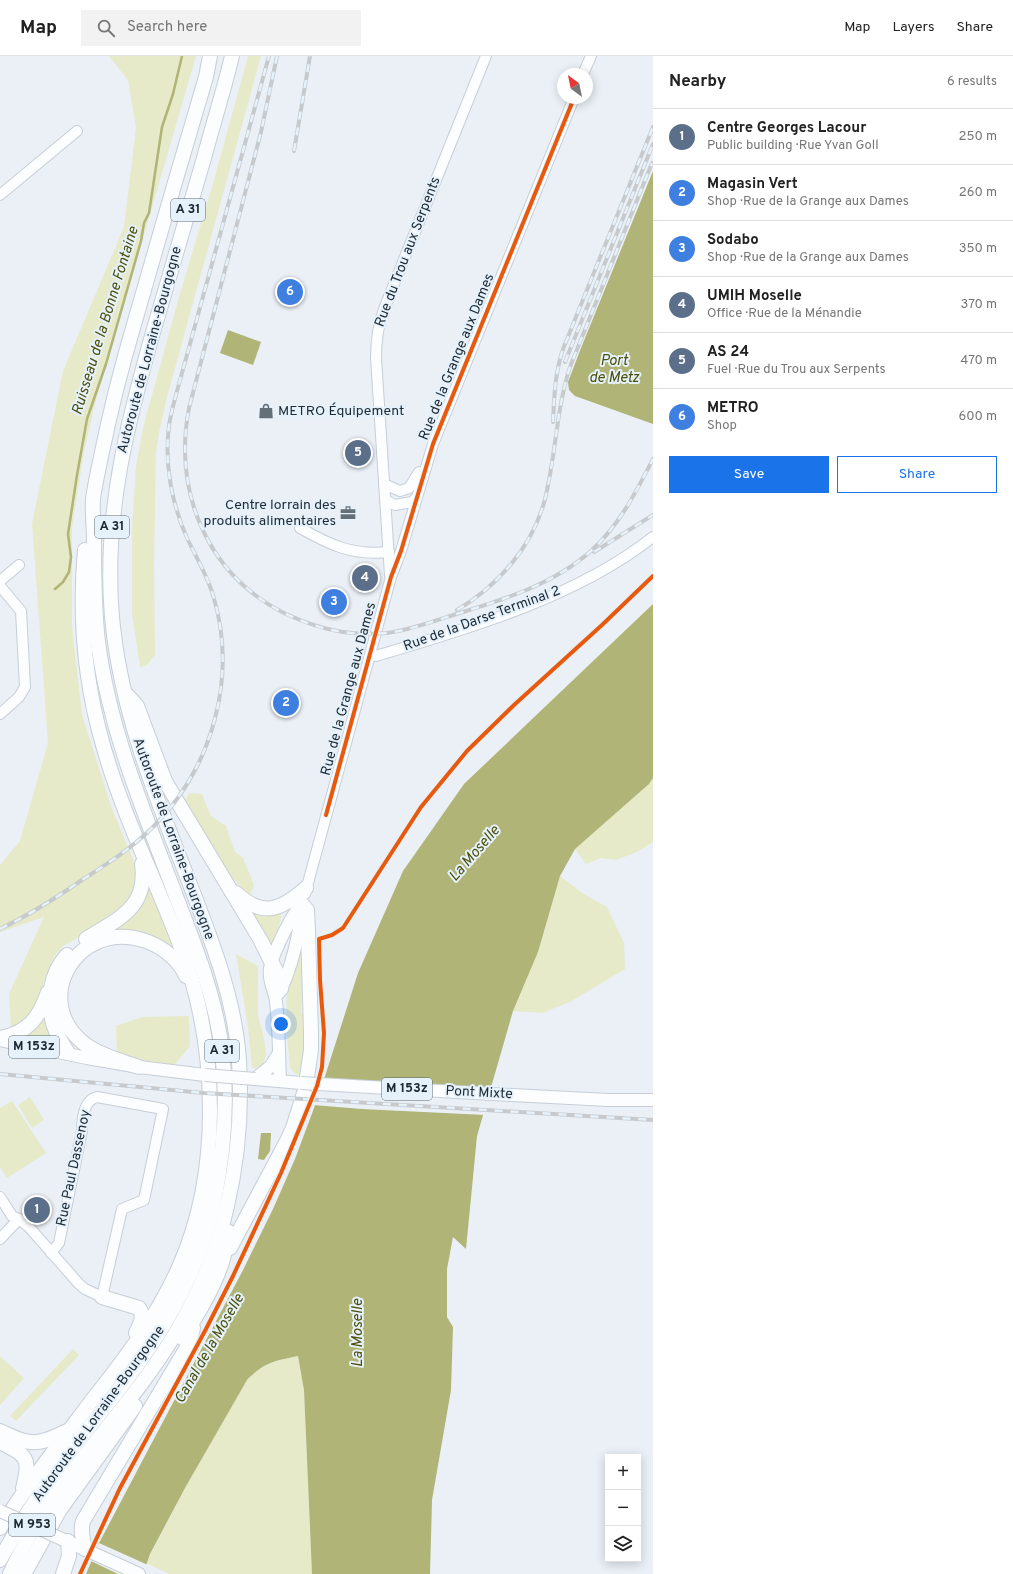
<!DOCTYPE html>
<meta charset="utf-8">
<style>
:root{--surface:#fff;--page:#f2f2f2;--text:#222;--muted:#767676;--line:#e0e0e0;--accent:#1a73e8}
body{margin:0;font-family:Overpass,sans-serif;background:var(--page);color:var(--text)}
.controls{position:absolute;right:12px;bottom:12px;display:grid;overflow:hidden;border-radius:0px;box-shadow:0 2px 10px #0003}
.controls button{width:36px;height:36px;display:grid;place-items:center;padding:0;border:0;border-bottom:1px solid var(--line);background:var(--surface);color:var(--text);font:20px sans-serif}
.compass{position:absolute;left:557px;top:12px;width:36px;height:36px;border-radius:50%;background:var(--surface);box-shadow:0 2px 10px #0003;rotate:327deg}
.you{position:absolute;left:281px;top:968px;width:14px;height:14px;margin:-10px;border:3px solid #fff;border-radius:50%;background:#1a73e8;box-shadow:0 0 0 6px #1a73e833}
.badge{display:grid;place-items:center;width:26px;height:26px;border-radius:50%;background:var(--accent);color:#fff;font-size:13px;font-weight:700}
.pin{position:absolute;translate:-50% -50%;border:2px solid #fff;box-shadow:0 1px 4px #0006}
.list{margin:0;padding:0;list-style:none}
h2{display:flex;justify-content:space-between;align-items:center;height:52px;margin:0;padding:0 16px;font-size:17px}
h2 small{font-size:13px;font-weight:400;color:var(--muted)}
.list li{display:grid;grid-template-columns:26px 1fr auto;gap:12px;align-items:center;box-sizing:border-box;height:56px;padding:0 16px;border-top:1px solid var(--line)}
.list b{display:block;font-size:15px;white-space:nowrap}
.list p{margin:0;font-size:13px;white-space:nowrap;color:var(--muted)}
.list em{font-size:13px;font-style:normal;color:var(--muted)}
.actions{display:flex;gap:8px;padding:12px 16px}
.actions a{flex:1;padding:9px 0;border:1px solid var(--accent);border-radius:0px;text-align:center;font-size:14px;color:var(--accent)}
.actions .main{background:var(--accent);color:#fff}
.icon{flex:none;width:22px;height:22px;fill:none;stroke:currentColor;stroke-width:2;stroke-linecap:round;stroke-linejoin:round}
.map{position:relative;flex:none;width:653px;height:1518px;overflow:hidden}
header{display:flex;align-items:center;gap:24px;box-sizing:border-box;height:56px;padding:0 20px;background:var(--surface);border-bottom:1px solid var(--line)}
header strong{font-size:19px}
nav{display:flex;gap:22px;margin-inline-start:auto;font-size:14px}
.search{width:280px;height:36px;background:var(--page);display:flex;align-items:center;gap:10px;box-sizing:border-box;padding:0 14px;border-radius:0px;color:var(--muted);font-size:15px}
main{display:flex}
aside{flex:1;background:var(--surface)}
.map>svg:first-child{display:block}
.green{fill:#e6eac9}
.water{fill:#b0b477}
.pier{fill:#eaf0f6}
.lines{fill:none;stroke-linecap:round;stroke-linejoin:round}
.stream{stroke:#b0b477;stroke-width:2.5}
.minor-casing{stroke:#c6ced7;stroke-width:12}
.major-casing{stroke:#c6ced7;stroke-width:14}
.highway-casing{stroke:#c6ced7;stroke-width:16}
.minor{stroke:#fcfdfe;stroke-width:10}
.major{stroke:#fcfdfe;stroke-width:12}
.highway{stroke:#fcfdfe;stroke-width:14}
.rail-casing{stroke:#c7cacc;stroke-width:4}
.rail{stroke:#e5f1fb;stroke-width:2.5;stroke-dasharray:8;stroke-linecap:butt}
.major-bridge-casing{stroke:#c6ced7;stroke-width:14;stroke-linecap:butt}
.major-bridge{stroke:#fcfdfe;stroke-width:12}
.cycleway-casing{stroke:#e5f1fb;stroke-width:6}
.cycleway{stroke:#e8590c;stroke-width:4}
.labels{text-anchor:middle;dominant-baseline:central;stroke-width:4;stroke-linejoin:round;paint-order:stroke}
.shield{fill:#e5f1fb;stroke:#5a666f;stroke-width:1}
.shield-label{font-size:13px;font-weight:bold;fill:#1e2a33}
.street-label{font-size:14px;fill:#1e2a33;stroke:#e5f1fb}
.poi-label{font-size:14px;fill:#1e2a33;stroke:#e5f1fb;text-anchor:start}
.water-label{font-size:15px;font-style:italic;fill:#4e500a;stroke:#e5f1fb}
</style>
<header>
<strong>Map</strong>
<div class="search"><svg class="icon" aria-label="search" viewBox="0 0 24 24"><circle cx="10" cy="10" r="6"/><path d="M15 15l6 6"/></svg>Search here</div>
<nav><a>Map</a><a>Layers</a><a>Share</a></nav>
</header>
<main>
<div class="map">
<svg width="653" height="1518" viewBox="0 0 653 1518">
<rect width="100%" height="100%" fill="#eaf0f6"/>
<g class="green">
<path d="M109,0H196L96,344L84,395L72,471V571L82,659L111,750L137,813V828L133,840L124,850L105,866L63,890L53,902L35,950L21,967L11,972L9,938L44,861L0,876V809L20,785L48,687L32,468L63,315L124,171L136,72L128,24Z"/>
<path d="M248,0H261L167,341L159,377L156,396L154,508L155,599L147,609L140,611L132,558V471L136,411L143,372L179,241L212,131Z"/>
<path d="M653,722V786L637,796L616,804L601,802L586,808L575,793L649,728Z"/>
<path d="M189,737L202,738L211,760L226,770L235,796L243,802L254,829L250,838L248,840L224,811L185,745Z"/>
<path d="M560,820L582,837L607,851L624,887L625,913L570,946L542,957L513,955L538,896Z"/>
<path d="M150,829L177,898L110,876C132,860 140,854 150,829Z"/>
<path d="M248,852L281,856V863L271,892Z"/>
<path d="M303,871L304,887L301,957L308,958L306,1021L296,1018L290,1012L286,969L287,933Z"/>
<path d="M236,898L258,910C258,926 258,942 258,958C259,969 278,1013 252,1012L248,971Z"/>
<path d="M47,952L60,990L18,982Z"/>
<path d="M189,960L190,990L174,1009L135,1003L117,998L116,970L142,961Z"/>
<path d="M30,1041L44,1064L32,1072L18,1049Z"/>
<path d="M12,1045L46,1097L7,1122L0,1111V1052Z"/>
<path d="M73,1293L79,1299L16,1365L10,1360Z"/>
<path d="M0,1300L24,1322L0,1349Z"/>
<path d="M298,1300L304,1334L312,1518H169L146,1507L185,1432L247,1324C265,1306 274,1305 298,1300Z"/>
</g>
<g class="water">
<path d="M653,115V368L575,340L569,334L568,326L581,292Z"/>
<path d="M228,274L261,286L253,309L220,297Z"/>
<path d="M653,548V722L649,728L575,793L560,820L538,896L513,955L477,1080L466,1193L453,1181L447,1213V1261L453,1271L451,1334L432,1444L430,1518H312L304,1334L298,1300C274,1305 265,1306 247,1324L185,1432L150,1498L143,1518H86L99,1487L242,1216L273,1153L295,1103L320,1036L358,917L403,815L464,728Z"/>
<path d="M261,1077H271L270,1095L264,1104L258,1103Z"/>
</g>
<g class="pier">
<path d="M322,1024L493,1033L485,1059L362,1053L313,1049Z"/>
<path d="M99,1487L148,1509L145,1518H118L91,1505Z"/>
</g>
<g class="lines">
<path class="stream" d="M55,533L63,526L69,516L71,501L68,478L77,419L87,363L106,308L141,185L144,167L149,157L162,71L173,38L182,0"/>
<defs>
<g id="minor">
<path d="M583,18L591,0"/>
<path d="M0,139L77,75"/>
<path d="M384,428L400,435L409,432L419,416"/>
<path d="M385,444L395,449L412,446L416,442"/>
<path d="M300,472C330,489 353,500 389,496"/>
<path d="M390,519L376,302C376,284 378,269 384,253L486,0"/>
<path d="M0,525L19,509"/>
<path d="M0,530L21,555L25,631L19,641L0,658"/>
<path d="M370,599L376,600C469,572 576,542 653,481"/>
<path d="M305,838L391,521L401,495L433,388L574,42"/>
<path d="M0,1141L12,1160L19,1163"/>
<path d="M0,1183L19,1163L29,1171L79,1228L85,1233L102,1241L122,1153L144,1144L163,1053L97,1041C84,1044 82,1062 82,1075L59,1187L51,1197"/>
</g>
<g id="major">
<path d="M279,937C291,915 300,876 302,851"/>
<path d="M0,984L87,1002L139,1011L205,1019"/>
<path d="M255,1023L301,1027"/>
<path d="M255,1023L271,1010L279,997"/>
<path d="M280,1025C279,999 279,972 276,946C275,934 268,926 270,913C272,898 292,858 302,848"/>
<path d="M512,1039L608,1044H653"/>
<path d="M64,1484L139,1518"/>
</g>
<g id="highway">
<path d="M127,639L137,650L165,725L260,883L278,919L281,933"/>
<path d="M236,837C263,862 281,854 306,832"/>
<path d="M302,848L307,854L308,874L311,977V994L306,1028"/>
<path d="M86,883C118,863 148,852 142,808"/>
<path d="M67,899C50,917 46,946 54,970C57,980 63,989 68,997"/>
<path d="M0,982C28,977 39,962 48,936"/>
<path d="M139,1011C122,1005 101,1000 86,989C28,946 77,861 146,885C163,891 179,904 186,920"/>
<path d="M230,1192L288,1083L293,1072L304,1037"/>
<path d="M102,1241L139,1252C145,1261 140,1268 136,1277"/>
<path d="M182,1282C197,1260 211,1237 220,1212C225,1200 226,1187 229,1176"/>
<path d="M0,1375C30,1390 37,1390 67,1375"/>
<path d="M0,1386C27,1399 31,1402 23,1432"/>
<path d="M0,1472C27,1429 59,1388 90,1347C124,1304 158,1260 180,1209C221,1115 218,994 183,897C158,828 123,761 103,689C85,627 79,559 85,494"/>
<path d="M85,1493C83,1483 80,1475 83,1465L186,1293L191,1281L193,1272"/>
<path d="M0,1504C19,1469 40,1436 64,1404C86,1374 110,1346 132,1316C170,1265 201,1208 214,1145C224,1096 228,1045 222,995C216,943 196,892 177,843C145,758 110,677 98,586C94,551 94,517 94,483C94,470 92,456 93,443C95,428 99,411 102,396C111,352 122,309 135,265C158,184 182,102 206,21L210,0"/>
<path d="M10,1518C18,1501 26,1484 36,1468C77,1401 135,1345 175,1278C199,1238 217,1195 227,1150C238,1103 242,1053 239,1005C235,940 209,878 186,818C153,734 120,651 112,561C103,459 128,363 156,266C172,211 188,157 204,102C213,68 224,34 232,0"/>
<path d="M24,1518L59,1455L135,1350"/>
<path d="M63,1518L69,1500L68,1485"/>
</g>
</defs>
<use href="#minor" class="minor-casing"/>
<use href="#major" class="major-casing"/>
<use href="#highway" class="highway-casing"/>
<use href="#minor" class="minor"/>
<use href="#major" class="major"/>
<use href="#highway" class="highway"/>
<defs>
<g id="rail">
<path d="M277,0L261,76L189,352C173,436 207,518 284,557C303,566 322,573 343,576C357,578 373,578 387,577C409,574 429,567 450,560C499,545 554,529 592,494C620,468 636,436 653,403"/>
<path d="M294,95L310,0"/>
<path d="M565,306L653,88"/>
<path d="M553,366C554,341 555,317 563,293L653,71"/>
<path d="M594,496L653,459"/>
<path d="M457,554C498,530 533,490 545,443C556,399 556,354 570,311L652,107"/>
<path d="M0,873C29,859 56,842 82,824C107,808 132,792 153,771C213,711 238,620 213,539C207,519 196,501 187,482C172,448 164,408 169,370C171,356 175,342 179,328L269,0"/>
<path d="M0,1018L204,1037L653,1064"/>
</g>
</defs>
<use href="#rail" class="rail-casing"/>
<use href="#rail" class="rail"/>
<defs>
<g id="major-bridge">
<path d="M205,1019L255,1023"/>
<path d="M301,1027L512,1039"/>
<path d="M0,1455L64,1484"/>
</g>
</defs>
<use href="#major-bridge" class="major-bridge-casing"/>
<use href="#major-bridge" class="major-bridge"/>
<defs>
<g id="cycleway">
<path d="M326,759L391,521L401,495L433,388L574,42"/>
<path d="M80,1518L120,1432L206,1273L233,1220L281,1117L317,1030L322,1011L324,977L320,924L319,883L332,879L343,872L421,751L467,695L514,649L602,569L653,520"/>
</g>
</defs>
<use href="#cycleway" class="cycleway-casing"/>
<use href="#cycleway" class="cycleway"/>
</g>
<defs>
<symbol id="shop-bare" viewBox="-9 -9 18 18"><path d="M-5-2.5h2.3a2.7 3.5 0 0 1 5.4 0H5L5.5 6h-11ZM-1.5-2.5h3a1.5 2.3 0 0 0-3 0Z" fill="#656f77" stroke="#e5f1fb" stroke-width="2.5" paint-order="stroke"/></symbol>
<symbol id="office-bare" viewBox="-9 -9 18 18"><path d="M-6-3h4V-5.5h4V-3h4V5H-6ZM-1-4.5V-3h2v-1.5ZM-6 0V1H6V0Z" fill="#656f77" stroke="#e5f1fb" stroke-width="2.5" paint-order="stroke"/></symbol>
</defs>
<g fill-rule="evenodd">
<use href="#shop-bare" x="255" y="344" width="22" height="22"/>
<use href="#office-bare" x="337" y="446" width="22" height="22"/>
</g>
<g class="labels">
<g class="shield">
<rect x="171" y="143" width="34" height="22" rx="3"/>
<rect x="95" y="460" width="34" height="22" rx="3"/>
<rect x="9" y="980" width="50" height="22" rx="3"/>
<rect x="205" y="984" width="34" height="22" rx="3"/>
<rect x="382" y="1022" width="50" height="22" rx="3"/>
<rect x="9" y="1458" width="46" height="22" rx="3"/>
</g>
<g class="shield-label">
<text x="188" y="154">A 31</text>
<text x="112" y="471">A 31</text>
<text x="34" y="991">M 153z</text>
<text x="222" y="995">A 31</text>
<text x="407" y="1033">M 153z</text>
<text x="32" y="1469">M 953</text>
</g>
<g class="street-label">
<text transform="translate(408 196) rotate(-69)">Rue du Trou aux Serpents</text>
<text transform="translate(150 294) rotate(-75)">Autoroute de Lorraine-Bourgogne</text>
<text transform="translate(457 301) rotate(-68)">Rue de la Grange aux Dames</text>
<text transform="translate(482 563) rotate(-20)">Rue de la Darse Terminal 2</text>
<text transform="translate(349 633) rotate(-75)">Rue de la Grange aux Dames</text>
<text transform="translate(173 783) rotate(70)">Autoroute de Lorraine-Bourgogne</text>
<text transform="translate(479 1037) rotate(3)">Pont Mixte</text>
<text transform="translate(74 1112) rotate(-78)">Rue Paul Dassenoy</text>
<text transform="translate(99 1358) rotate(-54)">Autoroute de Lorraine-Bourgogne</text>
</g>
<g class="poi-label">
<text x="278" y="355">METRO Équipement</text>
<text x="336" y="449" text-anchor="end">Centre lorrain des<tspan x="336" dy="16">produits alimentaires</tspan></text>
</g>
<g class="water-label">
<text transform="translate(106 265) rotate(-73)">Ruisseau de la Bonne Fontaine</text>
<text x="614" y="305">Port<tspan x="614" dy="17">de Metz</tspan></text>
<text transform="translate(475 798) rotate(-49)">La Moselle</text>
<text transform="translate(358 1277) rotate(-90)">La Moselle</text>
<text transform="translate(210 1293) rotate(-60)">Canal de la Moselle</text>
</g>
</g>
</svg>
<div class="controls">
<button>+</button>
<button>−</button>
<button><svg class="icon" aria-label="layers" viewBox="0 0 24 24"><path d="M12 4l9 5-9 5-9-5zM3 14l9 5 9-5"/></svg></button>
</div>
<svg class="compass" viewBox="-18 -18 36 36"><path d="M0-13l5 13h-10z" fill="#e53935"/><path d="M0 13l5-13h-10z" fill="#767676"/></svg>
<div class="you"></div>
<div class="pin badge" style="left:37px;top:1154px;background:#5c6f8a">1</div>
<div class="pin badge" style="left:286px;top:647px;background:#3f7fe0">2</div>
<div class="pin badge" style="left:334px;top:546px;background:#3f7fe0">3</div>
<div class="pin badge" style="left:365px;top:522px;background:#5c6f8a">4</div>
<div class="pin badge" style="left:358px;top:397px;background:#5c6f8a">5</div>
<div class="pin badge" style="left:290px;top:236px;background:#3f7fe0">6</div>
</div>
<aside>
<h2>Nearby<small>6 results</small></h2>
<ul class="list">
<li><span class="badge" style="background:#5c6f8a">1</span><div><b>Centre Georges Lacour</b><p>Public building · Rue Yvan Goll</p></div><em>250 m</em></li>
<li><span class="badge" style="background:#3f7fe0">2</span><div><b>Magasin Vert</b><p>Shop · Rue de la Grange aux Dames</p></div><em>260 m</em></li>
<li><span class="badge" style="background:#3f7fe0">3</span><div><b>Sodabo</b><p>Shop · Rue de la Grange aux Dames</p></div><em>350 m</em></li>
<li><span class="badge" style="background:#5c6f8a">4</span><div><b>UMIH Moselle</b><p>Office · Rue de la Ménandie</p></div><em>370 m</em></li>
<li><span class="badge" style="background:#5c6f8a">5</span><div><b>AS 24</b><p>Fuel · Rue du Trou aux Serpents</p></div><em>470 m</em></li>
<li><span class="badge" style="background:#3f7fe0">6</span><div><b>METRO</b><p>Shop</p></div><em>600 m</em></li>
</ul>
<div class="actions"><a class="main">Save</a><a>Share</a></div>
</aside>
</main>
